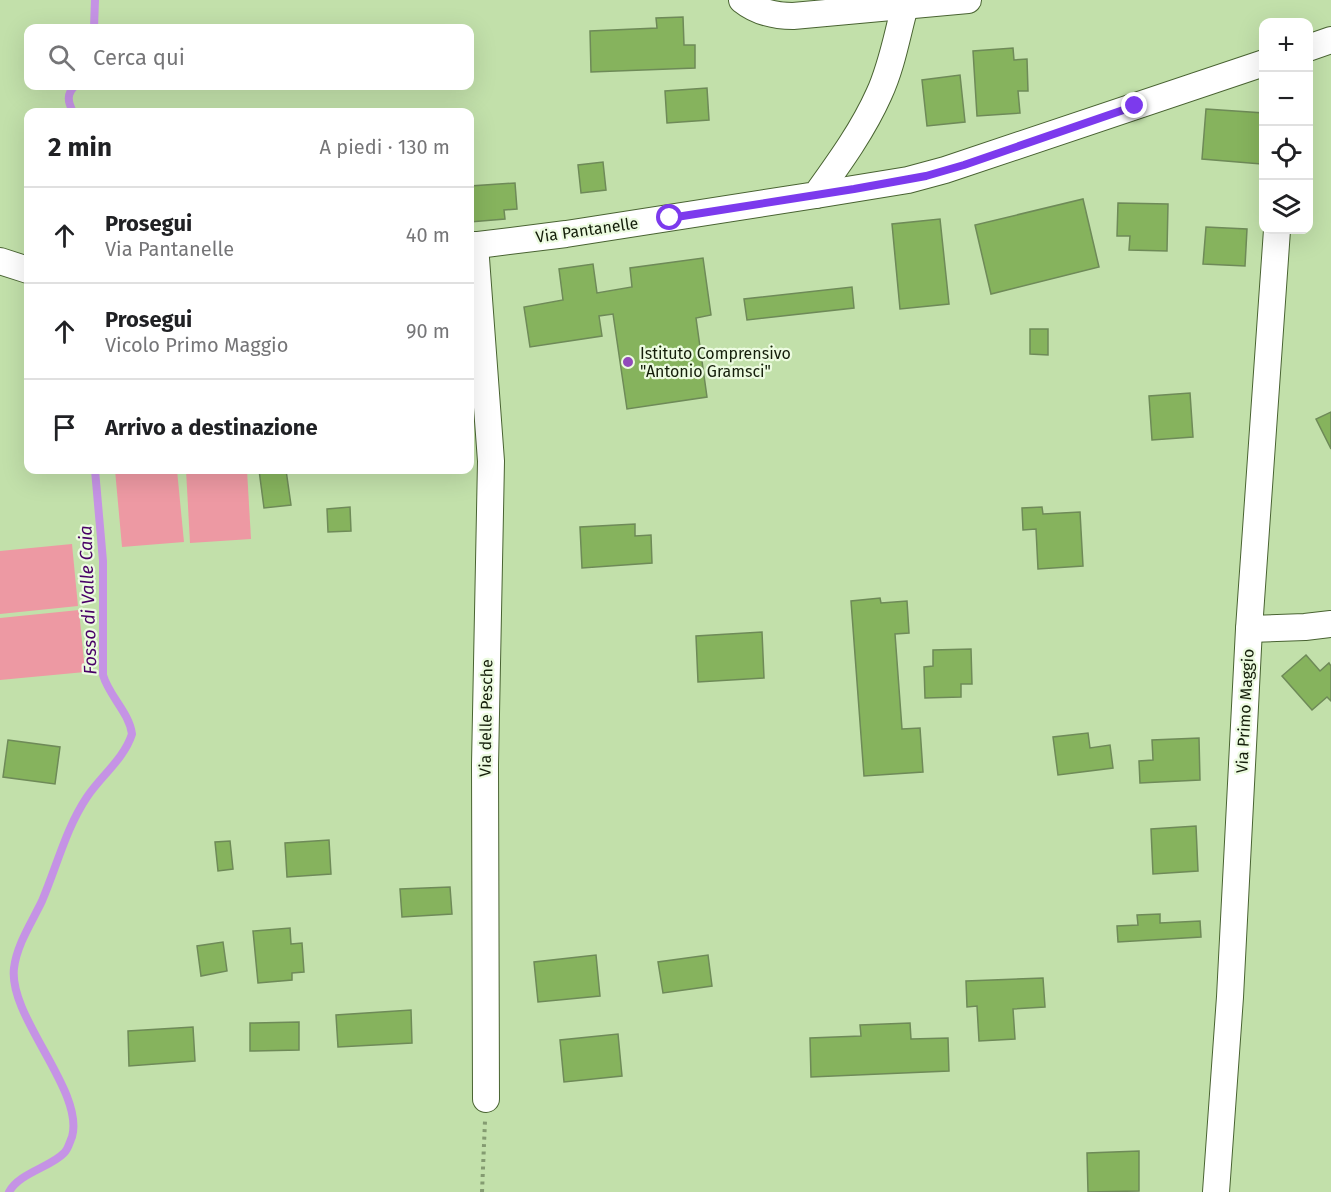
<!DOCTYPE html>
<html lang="it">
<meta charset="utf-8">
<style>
:root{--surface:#fff;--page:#f2f2f2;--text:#202124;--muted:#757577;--line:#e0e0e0}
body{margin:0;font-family:"Fira Sans",sans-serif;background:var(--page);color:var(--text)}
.controls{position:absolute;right:18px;top:18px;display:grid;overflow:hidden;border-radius:12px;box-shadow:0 6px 24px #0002}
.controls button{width:54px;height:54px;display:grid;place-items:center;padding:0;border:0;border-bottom:2px solid var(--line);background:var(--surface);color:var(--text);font:30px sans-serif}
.stop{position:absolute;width:18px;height:18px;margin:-14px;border:4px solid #7c3aed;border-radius:50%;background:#fff}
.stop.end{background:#7c3aed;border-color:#fff;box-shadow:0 2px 6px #0008}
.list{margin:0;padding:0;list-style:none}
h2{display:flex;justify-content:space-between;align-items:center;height:78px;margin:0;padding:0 24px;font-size:26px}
h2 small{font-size:20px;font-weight:400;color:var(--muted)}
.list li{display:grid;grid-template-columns:39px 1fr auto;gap:18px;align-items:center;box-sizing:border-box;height:96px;padding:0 24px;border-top:2px solid var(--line)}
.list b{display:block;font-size:22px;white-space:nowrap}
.list p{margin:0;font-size:20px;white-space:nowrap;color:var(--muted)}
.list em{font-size:20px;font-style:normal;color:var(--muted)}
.icon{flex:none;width:33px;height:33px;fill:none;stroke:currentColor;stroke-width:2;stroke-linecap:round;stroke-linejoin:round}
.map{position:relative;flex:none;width:1331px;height:1192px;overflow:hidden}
.search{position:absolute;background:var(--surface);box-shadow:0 6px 24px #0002;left:24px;top:24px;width:450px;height:66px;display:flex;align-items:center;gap:15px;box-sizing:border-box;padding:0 21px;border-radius:12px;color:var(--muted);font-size:22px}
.panel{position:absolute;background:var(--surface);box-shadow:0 6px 24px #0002;left:24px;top:108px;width:450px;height:366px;border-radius:12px}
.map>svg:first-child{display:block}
.green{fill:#ed99a3}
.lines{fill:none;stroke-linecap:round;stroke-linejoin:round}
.stream{stroke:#c593e5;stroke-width:8}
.building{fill:#86b35d;stroke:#6e8a58;stroke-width:1.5}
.minor-casing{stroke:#496332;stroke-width:28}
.path{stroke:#849b71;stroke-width:4;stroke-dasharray:3 4.5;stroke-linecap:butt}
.minor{stroke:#fff;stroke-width:26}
.route{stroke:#7c3aed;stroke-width:8}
.poi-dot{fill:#9249bb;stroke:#ecfbe0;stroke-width:2}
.labels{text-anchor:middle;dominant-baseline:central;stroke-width:4.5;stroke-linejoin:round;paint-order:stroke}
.street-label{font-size:16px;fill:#141e0a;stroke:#ecfbe0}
.poi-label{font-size:16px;fill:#141e0a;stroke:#ecfbe0;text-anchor:start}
.water-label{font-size:18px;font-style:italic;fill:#480066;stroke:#ecfbe0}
</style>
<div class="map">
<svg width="1331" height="1192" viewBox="0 0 1331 1192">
<rect width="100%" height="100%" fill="#c2e0aa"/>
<g class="green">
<path d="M115,470H177L184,542L122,547Z"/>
<path d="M186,470H247L251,539L190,543Z"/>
<path d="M72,544L78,606L0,614V551Z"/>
<path d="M79,610L85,672L0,680V618Z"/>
</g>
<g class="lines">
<g class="stream">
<path d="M94,28L95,0"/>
<path d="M73,112C68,102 66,94 75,86"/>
<path d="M9,1192C19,1173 51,1167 64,1153C68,1150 70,1141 72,1137C85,1091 8,1017 14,968C17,944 32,922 42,901C57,866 66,828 87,797C101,776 124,759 132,734C129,712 109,696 103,675V561L95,470"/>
</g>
</g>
<g class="building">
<path d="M683,17L684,45H695V68L591,72L590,31L657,28L656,18Z"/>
<path d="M1013,48L1014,60L1027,59L1028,91H1018L1020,113L977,116L973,51Z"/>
<path d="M960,75L965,122L927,126L922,80Z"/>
<path d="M707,88L709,120L667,123L665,91Z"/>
<path d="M1206,109L1264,113L1261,164L1202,159Z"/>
<path d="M603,162L606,190L581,193L578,165Z"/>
<path d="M515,183L517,209L504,210L505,219L470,222V186Z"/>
<path d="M1083,199L1099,267L991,294L975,225Z"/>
<path d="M1118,203L1168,204L1167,251L1129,250L1130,236H1117Z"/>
<path d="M940,219L949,304L900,309L892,224Z"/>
<path d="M1206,227L1247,229L1245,266L1203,264Z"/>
<path d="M703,258L711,315L696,318L707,397L627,409L613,314L599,316L602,336L530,347L524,307L563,300L559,269L593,264L597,293L632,287L630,268Z"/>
<path d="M852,287L854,308L747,320L744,299Z"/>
<path d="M1030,329H1048V355L1030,354Z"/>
<path d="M1190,393L1193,437L1152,440L1149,396Z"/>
<path d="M1331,412V449L1316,419Z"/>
<path d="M259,470H286L291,505L264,508Z"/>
<path d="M350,507L351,531L328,532L327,509Z"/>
<path d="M1042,507L1043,514L1080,512L1083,566L1038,569L1036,529L1023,530L1022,508Z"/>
<path d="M635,524V536L651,535L652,563L582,568L580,527Z"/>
<path d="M880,598L881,603L907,601L909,633L895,634L902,729L920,728L923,772L864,776L851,601Z"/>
<path d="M762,632L764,678L698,682L696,636Z"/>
<path d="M971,649L972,684H961V697L925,698L924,667L933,666V650Z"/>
<path d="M1306,655L1320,671L1329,663L1331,666V701L1327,697L1312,710L1282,676Z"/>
<path d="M1088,733L1090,748L1110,745L1113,768L1058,775L1053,737Z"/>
<path d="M1199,738L1200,780L1140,783L1139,761L1153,760L1152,740Z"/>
<path d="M8,740L60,747L55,784L3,777Z"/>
<path d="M1196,826L1198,871L1153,874L1151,829Z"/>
<path d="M329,840L331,874L287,877L285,843Z"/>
<path d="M230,841L233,869L218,871L215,842Z"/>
<path d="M450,887L452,914L402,917L400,889Z"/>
<path d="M1160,914V923L1200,921L1201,937L1118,942L1117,926L1138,925L1137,915Z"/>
<path d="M290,928L291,944L302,943L304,972L292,973V980L258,983L253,931Z"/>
<path d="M223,942L227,971L201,976L197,946Z"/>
<path d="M596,955L600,996L538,1002L534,962Z"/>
<path d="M708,955L712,986L663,993L658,962Z"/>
<path d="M1043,978L1045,1007L1013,1009L1015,1039L979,1041L977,1006L967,1007L966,981Z"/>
<path d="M411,1010L412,1043L338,1047L336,1015Z"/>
<path d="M299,1022V1050L250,1051V1023Z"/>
<path d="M910,1023L911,1039L948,1038L949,1071L811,1077L810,1038L861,1036L860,1025Z"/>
<path d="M193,1027L195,1061L129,1066L128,1031Z"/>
<path d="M618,1034L622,1076L564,1082L560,1040Z"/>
<path d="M1139,1151V1191L1088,1192L1087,1153Z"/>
</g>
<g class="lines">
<defs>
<g id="minor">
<path d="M742,0C757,12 773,16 793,16L968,0"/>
<path d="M1308,48L1331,40"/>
<path d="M816,195L908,180L945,170L1264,63"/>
<path d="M475,245L491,461L485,765L486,1099"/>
<path d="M470,246L566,234L816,195C839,163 863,130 879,94C892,66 897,35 905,6"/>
<path d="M0,261L28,270"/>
<path d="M1249,629L1305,627L1331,624"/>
<path d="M1216,1192L1230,997L1249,629L1277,230"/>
</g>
</defs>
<use href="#minor" class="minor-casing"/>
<path class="path" d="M482,1192L485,1121"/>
<use href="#minor" class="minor"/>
</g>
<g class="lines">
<path class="route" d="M670,218L854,189L926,176L964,165L1135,106"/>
</g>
<circle class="poi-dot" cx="628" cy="362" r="6"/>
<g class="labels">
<g class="street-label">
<text transform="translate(587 230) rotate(-8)">Via Pantanelle</text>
<text transform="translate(1245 711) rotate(-87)">Via Primo Maggio</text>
<text transform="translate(486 718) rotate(-89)">Via delle Pesche</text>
</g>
<g class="poi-label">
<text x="640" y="353">Istituto Comprensivo<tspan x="640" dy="18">"Antonio Gramsci"</tspan></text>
</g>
<g class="water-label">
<text transform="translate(88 600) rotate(-92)">Fosso di Valle Caia</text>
</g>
</g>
</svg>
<div class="controls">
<button>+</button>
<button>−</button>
<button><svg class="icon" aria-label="locate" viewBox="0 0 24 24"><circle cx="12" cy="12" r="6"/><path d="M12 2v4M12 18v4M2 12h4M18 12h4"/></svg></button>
<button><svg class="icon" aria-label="layers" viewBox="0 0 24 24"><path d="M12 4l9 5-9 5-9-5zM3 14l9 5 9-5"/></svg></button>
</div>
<div class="stop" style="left:670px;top:218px"></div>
<div class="stop end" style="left:1135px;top:106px"></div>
<div class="search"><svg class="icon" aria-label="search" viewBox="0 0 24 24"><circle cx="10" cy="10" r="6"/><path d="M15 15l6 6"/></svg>Cerca qui</div>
<section class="panel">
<h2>2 min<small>A piedi · 130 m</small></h2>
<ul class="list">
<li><svg class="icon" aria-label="ahead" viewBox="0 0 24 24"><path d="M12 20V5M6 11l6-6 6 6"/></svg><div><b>Prosegui</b><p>Via Pantanelle</p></div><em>40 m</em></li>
<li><svg class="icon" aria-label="ahead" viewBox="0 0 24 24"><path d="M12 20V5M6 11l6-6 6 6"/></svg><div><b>Prosegui</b><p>Vicolo Primo Maggio</p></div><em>90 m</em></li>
<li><svg class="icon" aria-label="arrive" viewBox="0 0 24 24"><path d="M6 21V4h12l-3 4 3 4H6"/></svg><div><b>Arrivo a destinazione</b></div></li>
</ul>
</section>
</div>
